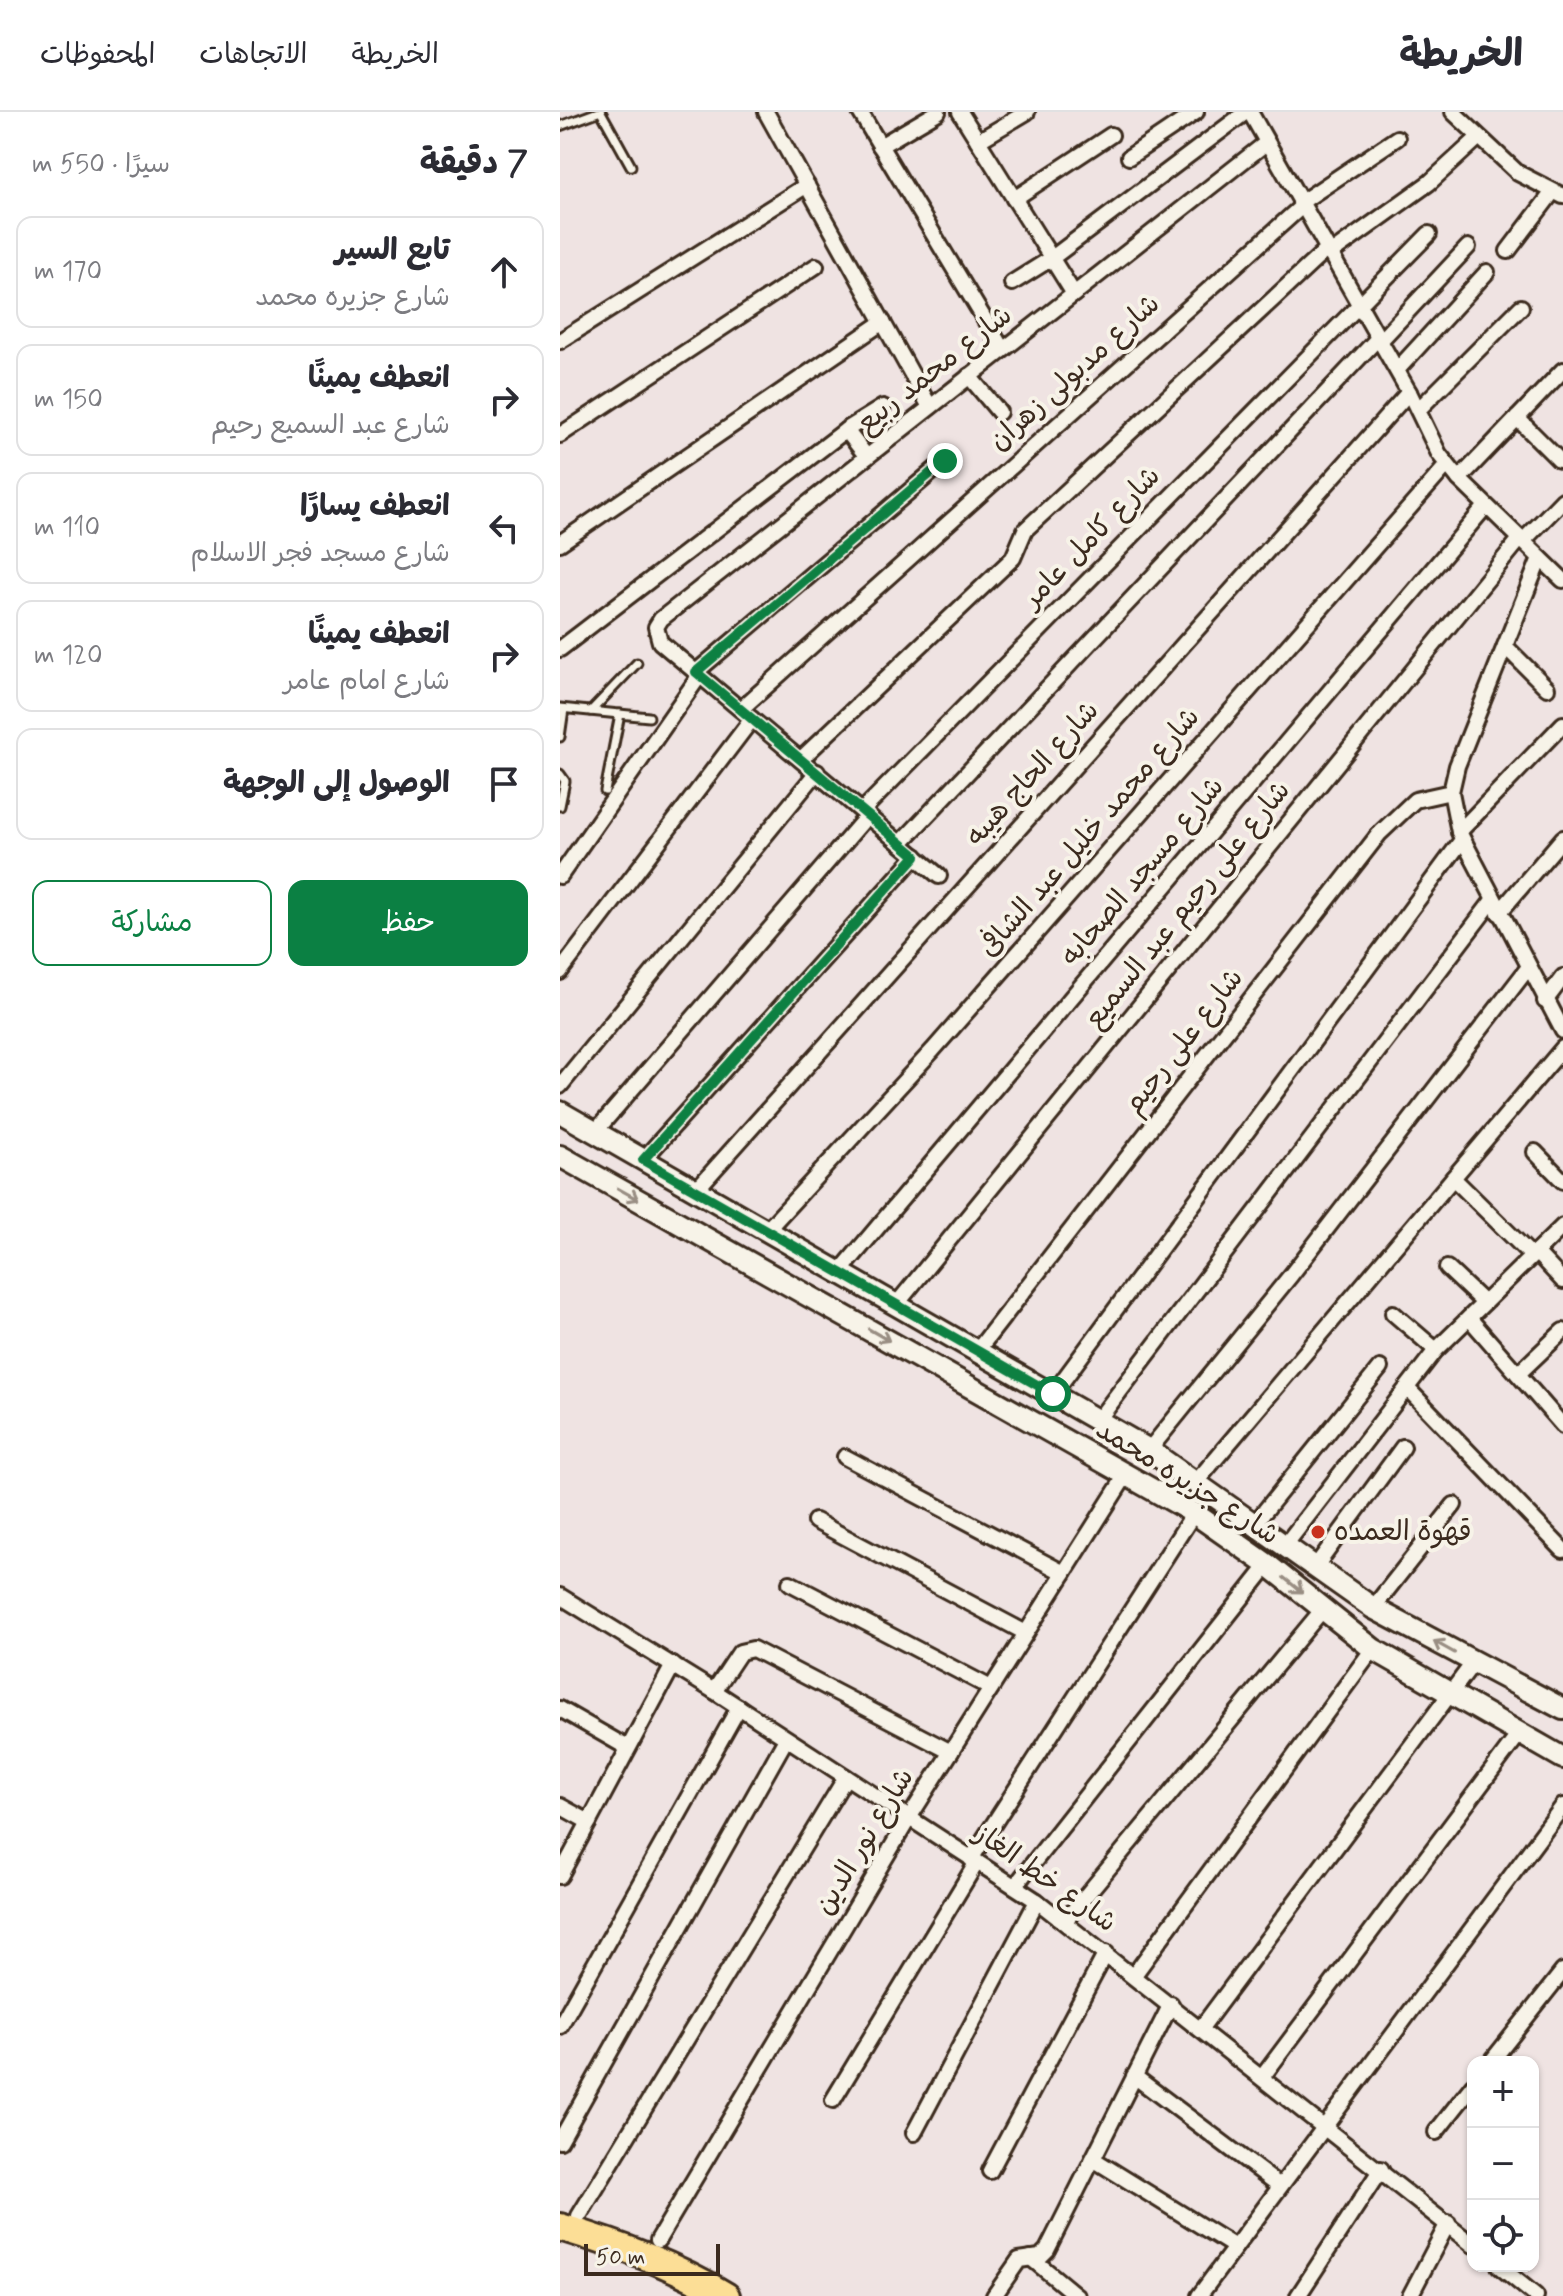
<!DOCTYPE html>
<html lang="ar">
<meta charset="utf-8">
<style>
:root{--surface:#fff;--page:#f2f2f3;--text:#2b2b33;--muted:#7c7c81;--line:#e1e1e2;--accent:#0b8043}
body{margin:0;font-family:Mynerve,"Playpen Sans Arabic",sans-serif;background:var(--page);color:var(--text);direction:rtl}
.controls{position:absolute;right:24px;bottom:24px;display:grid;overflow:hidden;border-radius:16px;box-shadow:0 2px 6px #0004}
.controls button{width:72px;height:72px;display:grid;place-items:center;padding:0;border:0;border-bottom:2px solid var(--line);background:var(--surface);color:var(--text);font:40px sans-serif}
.scale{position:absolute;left:24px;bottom:20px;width:136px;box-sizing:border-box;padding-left:8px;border:4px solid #3b2a1e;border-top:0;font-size:22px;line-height:28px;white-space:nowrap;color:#3b2a1e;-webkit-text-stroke:6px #f7f3e8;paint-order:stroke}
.stop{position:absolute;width:24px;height:24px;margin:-18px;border:6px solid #0b8043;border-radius:50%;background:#fff}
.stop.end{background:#0b8043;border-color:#fff;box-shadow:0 2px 8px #0008}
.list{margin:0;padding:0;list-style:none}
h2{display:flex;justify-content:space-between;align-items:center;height:104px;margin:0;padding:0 32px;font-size:34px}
h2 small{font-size:26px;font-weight:400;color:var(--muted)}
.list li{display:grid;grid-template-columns:52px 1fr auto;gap:24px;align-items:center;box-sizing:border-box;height:112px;margin:0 16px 16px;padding:0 16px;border:2px solid var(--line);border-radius:16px}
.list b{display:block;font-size:30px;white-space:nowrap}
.list p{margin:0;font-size:26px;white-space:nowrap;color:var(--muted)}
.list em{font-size:26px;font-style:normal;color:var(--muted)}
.actions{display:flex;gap:16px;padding:24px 32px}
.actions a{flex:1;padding:18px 0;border:2px solid var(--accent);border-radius:16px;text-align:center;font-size:28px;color:var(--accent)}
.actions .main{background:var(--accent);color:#fff}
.icon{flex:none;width:44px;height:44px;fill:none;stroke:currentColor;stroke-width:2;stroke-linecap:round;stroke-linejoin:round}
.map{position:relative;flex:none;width:1003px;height:2184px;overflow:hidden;direction:ltr}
header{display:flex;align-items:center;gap:48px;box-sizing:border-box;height:112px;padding:0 40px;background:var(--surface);border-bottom:2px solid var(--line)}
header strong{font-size:38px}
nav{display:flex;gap:44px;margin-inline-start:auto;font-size:28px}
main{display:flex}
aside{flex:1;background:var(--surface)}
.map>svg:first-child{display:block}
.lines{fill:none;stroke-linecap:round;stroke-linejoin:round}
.service-casing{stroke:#3b2a1e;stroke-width:13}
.minor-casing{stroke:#3b2a1e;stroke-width:20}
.secondary-casing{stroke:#3b2a1e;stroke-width:26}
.motorway-casing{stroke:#3b2a1e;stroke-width:32}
.service{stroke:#f7f3e8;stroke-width:7}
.minor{stroke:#f7f3e8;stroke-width:14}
.secondary{stroke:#f7f3e8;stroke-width:20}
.motorway{stroke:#fcde96;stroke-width:26}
.oneway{stroke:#998e83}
.route{stroke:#0b8043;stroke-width:10}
.poi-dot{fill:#c8321e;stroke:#f7f3e8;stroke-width:3}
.labels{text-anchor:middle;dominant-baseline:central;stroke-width:8;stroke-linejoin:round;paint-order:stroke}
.street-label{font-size:28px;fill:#3b2a1e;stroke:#f7f3e8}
.poi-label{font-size:28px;fill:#3b2a1e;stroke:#f7f3e8;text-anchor:start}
</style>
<header>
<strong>الخريطة</strong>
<nav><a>الخريطة</a><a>الاتجاهات</a><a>المحفوظات</a></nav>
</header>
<main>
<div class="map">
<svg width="1003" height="2184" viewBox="0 0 1003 2184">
<rect width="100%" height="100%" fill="#efe3e2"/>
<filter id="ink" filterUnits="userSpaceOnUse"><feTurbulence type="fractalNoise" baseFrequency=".0125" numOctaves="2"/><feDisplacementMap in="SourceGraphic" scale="16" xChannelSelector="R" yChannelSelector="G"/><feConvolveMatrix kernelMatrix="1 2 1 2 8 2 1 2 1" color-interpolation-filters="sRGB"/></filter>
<g filter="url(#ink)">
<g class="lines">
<defs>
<g id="service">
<path d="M41,0L71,54"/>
<path d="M0,14L38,0"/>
<path d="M0,596L89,605"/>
<path d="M31,599L77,551"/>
<path d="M0,625L4,597"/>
<path d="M0,662L5,669L0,694"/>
<path d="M45,679L60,602"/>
</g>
<g id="minor">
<path d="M206,0L370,295"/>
<path d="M300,0L443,238"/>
<path d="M400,0L514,182"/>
<path d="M690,0L849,280L879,342L899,367L1003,468"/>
<path d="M893,0L958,61L1003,84"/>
<path d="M418,29L467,0"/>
<path d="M320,34L378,0"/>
<path d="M569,45L636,0"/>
<path d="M454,87L551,23"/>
<path d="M740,91L837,26"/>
<path d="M948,139L992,81"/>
<path d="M770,142L869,71L918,26"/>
<path d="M452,171L492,146L686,0"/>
<path d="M0,229L247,73"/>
<path d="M820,229L908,135"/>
<path d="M837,258L927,160"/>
<path d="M409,264L439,300"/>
<path d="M858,298L961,195"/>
<path d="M957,306L999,348"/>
<path d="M286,318L307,345"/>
<path d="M0,323L256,154"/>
<path d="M899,367L1003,258"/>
<path d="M963,429L1003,388"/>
<path d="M0,431L323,210"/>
<path d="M980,446L897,654L891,680L899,720L1003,919"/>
<path d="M945,534L987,576"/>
<path d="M0,537L286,318L323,295"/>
<path d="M136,560L385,349"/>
<path d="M181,597L742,94"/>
<path d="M241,647L453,446L465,418L767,137"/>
<path d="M303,698L869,122"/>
<path d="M899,720L1003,612"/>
<path d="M341,731L818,226"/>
<path d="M0,764L140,563"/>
<path d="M379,764L100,530L96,515L101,507L706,31"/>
<path d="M939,801L1003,726"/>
<path d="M0,860L192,607"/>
<path d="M985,889L1003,865"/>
<path d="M0,974L257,660"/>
<path d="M35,1020L308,703"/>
<path d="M975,1040L1003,1069"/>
<path d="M83,1048L356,744"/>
<path d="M893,1066L972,1144"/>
<path d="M136,1078L849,280"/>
<path d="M206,1119L373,938L887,353"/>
<path d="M976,1140L1003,1169"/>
<path d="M887,1156L924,1191"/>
<path d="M279,1161L926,394"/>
<path d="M336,1193L960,427"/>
<path d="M833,1201L876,1238"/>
<path d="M909,1206L1003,1314"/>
<path d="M417,1239L819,722L855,688L891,680"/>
<path d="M958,1262L1003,1219"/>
<path d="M847,1276L1003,1438"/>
<path d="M493,1282L902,728"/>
<path d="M538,1308L933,788"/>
<path d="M589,1338L731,1163L968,856"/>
<path d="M285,1345L504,1461"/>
<path d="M636,1370L1003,936"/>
<path d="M255,1409L466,1521"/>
<path d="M696,1410L820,1256"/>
<path d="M726,1432L876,1238L1003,1114"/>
<path d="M756,1454L843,1335"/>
<path d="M230,1471L431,1576"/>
<path d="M0,1484L154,1579L477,1789L913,2133"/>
<path d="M813,1496L894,1393"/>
<path d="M154,1579L180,1540L193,1537L391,1640"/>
<path d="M0,1597L68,1636"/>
<path d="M0,1694L29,1710"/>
<path d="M411,1747L634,1401"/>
<path d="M0,1764L113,1553"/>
<path d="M455,1774L708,1453"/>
<path d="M505,1809L763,1497"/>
<path d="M574,1863L813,1537"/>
<path d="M0,1914L179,1595"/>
<path d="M641,1916L913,1551"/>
<path d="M931,1950L1003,1859"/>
<path d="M574,1964L720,2074"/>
<path d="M703,1964L959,1622"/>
<path d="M273,1988L417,1750"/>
<path d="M876,2020L913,1973"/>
<path d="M354,2021L477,1789"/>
<path d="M0,2029L226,1627"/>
<path d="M533,2047L675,2135"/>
<path d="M430,2059L546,1841"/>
<path d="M19,2104L286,1665"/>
<path d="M98,2128L349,1706L566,1363"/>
<path d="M471,2146L517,2184"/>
<path d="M939,2154L976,2184"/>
<path d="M434,2184L459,2148L480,2145L487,2138L611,1892"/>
<path d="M639,2184L1003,1694"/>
<path d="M738,2184L821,2057"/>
<path d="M850,2184L888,2111"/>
</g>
<g id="secondary">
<path d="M0,1000L589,1338L813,1496L1003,1597"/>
<path d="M0,1044L634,1401L708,1453L813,1537L1003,1646"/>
</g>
<path id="motorway" d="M0,2115C56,2132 116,2153 166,2184"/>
</defs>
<use href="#service" class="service-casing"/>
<use href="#minor" class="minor-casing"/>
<use href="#secondary" class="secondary-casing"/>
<use href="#motorway" class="motorway-casing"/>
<use href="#service" class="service"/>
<use href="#minor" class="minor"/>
<use href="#secondary" class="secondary"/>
<use href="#motorway" class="motorway"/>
</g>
<defs><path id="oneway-shaft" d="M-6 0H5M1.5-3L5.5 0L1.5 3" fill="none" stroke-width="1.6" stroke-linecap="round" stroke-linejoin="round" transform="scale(2)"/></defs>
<g class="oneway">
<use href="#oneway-shaft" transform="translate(68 1082) rotate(29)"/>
<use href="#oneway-shaft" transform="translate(319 1223) rotate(30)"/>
<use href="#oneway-shaft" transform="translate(733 1473) rotate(39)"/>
<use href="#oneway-shaft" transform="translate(884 1535) rotate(-151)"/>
</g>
</g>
<g class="lines" filter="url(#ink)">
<path class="route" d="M385,349L136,560L356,744L83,1048L493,1282"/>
</g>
<circle class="poi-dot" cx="758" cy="1420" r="8"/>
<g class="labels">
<g class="street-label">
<text transform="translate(375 258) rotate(-38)">شارع محمد ربيع</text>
<text transform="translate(515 261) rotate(-42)">شارع مدبولى زهران</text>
<text transform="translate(532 426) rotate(-46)">شارع كامل عامر</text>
<text transform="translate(473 662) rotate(-48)">شارع الحاج هيبه</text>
<text transform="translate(530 721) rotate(-49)">شارع محمد خليل عبد الشافى</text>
<text transform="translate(583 760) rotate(-50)">شارع مسجد الصحابه</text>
<text transform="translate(628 793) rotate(-51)">شارع على رحيم عبد السميع</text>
<text transform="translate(624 930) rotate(-52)">شارع على رحيم</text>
<text transform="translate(627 1371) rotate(32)">شارع جزيره محمد</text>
<text transform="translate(305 1730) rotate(-59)">شارع نور الدين</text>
<text transform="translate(485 1767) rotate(35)">شارع خط الغاز</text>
</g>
<g class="poi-label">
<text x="774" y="1420">قهوة العمده</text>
</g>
</g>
</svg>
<div class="controls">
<button>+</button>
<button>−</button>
<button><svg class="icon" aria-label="locate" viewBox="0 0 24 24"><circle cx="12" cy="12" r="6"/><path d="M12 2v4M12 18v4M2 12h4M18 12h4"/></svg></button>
</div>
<div class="scale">50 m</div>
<div class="stop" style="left:493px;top:1282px"></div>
<div class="stop end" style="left:385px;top:349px"></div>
</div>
<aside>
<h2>7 دقيقة<small>سيرًا · 550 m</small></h2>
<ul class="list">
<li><svg class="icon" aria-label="ahead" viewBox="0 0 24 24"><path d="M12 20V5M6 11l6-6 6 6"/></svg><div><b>تابع السير</b><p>شارع جزيره محمد</p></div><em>170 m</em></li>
<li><svg class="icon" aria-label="right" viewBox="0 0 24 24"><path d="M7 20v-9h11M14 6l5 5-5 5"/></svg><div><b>انعطف يمينًا</b><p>شارع عبد السميع رحيم</p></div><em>150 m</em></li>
<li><svg class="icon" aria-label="left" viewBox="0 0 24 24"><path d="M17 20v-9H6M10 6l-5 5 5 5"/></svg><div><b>انعطف يسارًا</b><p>شارع مسجد فجر الاسلام</p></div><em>110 m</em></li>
<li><svg class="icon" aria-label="right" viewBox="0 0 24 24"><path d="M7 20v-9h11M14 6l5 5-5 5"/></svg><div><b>انعطف يمينًا</b><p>شارع امام عامر</p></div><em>120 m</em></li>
<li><svg class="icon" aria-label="arrive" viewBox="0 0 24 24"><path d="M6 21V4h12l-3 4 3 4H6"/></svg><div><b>الوصول إلى الوجهة</b></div></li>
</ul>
<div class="actions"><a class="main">حفظ</a><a>مشاركة</a></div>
</aside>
</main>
